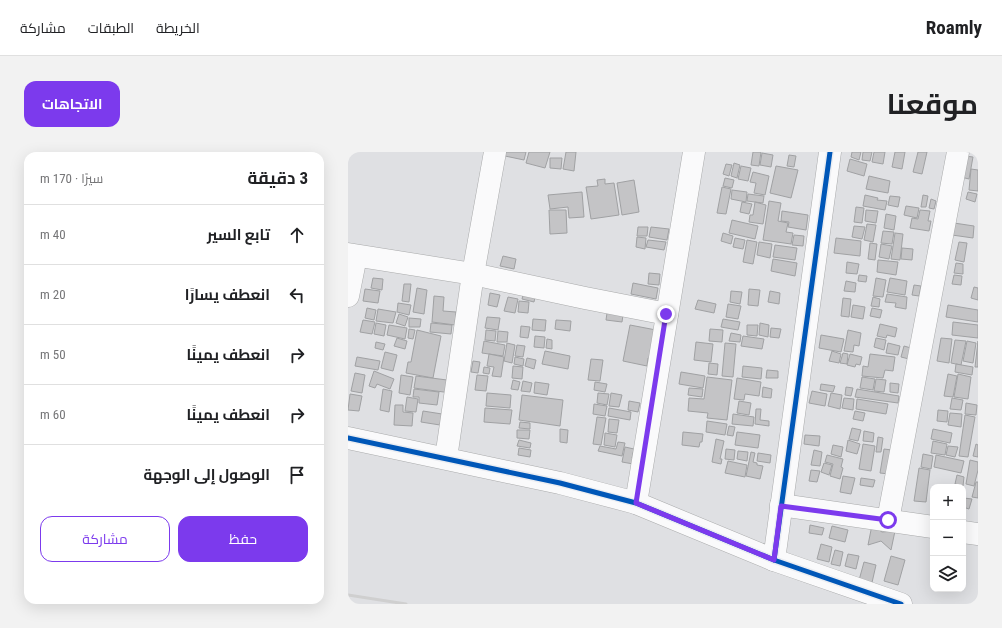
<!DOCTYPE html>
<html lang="ar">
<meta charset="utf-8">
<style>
:root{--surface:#fff;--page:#f2f2f2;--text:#202124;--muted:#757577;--line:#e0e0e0;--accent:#7c3aed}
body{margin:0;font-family:"Roboto Condensed",Cairo,sans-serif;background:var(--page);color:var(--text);direction:rtl}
.controls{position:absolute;right:12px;bottom:12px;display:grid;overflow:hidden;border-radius:8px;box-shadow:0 4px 16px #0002}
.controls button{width:36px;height:36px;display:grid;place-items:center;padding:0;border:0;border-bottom:1px solid var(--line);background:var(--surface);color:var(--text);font:20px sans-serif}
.stop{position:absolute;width:12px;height:12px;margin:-9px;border:3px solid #7c3aed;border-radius:50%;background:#fff}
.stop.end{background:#7c3aed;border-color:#fff;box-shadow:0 1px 4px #0008}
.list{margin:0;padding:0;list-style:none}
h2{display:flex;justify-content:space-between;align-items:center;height:52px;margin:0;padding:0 16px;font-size:17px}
h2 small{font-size:13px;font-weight:400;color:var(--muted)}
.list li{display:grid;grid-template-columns:26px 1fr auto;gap:12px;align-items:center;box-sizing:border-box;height:60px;padding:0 16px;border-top:1px solid var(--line)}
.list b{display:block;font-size:15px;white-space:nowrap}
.list em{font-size:13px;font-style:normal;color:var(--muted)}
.actions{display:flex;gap:8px;padding:12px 16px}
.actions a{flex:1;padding:9px 0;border:1px solid var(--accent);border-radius:12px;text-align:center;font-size:14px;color:var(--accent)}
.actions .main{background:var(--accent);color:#fff}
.icon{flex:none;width:22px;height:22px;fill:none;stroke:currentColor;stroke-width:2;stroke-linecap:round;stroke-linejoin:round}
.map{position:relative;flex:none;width:630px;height:452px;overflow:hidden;direction:ltr;border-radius:12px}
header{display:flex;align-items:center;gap:24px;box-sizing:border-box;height:56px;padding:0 20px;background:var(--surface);border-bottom:1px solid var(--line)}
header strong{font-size:19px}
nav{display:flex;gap:22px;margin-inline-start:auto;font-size:14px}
.intro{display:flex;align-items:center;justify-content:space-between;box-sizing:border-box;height:96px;padding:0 24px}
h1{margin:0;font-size:28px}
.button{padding:10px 18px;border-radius:12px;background:var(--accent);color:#fff;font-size:14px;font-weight:700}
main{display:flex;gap:24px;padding:0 24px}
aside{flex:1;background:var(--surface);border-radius:12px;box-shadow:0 4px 16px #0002}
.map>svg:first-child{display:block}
.building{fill:#c4c4c6;stroke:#a0a1a3}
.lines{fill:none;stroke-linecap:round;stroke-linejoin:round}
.minor-casing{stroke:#a9aaab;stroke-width:23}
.minor{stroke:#fafafb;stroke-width:22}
.rail{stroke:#cfcfcf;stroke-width:3}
.cycleway-casing{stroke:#ebedf1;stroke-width:8}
.cycleway{stroke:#0057b8;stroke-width:5}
.route{stroke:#7c3aed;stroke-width:5}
</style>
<header>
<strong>Roamly</strong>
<nav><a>الخريطة</a><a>الطبقات</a><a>مشاركة</a></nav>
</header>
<div class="intro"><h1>موقعنا</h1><a class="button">الاتجاهات</a></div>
<main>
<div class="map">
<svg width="630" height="452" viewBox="0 0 630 452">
<rect width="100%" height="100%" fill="#dfe0e3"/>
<g class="building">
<path d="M157,0H178L176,8L157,4Z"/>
<path d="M181,0H202L197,16L178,11Z"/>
<path d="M218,0H228L226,19L215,17Z"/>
<path d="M405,0H413L411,14L403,13Z"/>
<path d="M504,0H513L511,8L503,5Z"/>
<path d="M515,0H524L522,9L514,8Z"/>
<path d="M526,0H537L535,12L524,10Z"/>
<path d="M547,0H557L554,17L544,15Z"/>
<path d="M570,0H579L574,22L565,20Z"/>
<path d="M414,1L425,3L423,15L412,13Z"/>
<path d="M441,3L448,4L446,15L439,14Z"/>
<path d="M617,4L625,5L621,27L613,25Z"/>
<path d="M202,6H214L213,17L202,16Z"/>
<path d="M502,7L519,12L516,24L499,19Z"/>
<path d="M386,11L392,13L389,26L383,24Z"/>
<path d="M378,12L384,13L381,24L375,22Z"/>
<path d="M393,14L403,16L400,29L390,27Z"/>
<path d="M428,14L450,18L443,46L422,41Z"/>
<path d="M623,17L630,18V39L621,38Z"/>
<path d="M405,20L421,24L417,43L406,41L408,31L402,30Z"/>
<path d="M521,24L542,29L540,41L518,37Z"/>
<path d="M377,26L386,28L384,36L375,34Z"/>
<path d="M257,27V32L266,31L271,63L243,67L238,35L250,34L249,28Z"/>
<path d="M286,28L291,60L274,63L269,31Z"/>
<path d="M374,35L383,37L378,62L369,61Z"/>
<path d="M384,38L399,40L398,50L383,47Z"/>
<path d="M234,40L236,65L221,66L220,55L202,57L200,43Z"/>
<path d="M620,40L629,42L627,50L618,47Z"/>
<path d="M400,42L416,44L415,51L399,49Z"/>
<path d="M517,43L530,46L529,48L539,49L537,58L515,54Z"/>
<path d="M575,43L580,44L578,55H573Z"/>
<path d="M542,44L552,45L550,55L540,53Z"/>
<path d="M583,47L588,49L586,57L581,56Z"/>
<path d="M421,49L433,51L430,69L440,71L438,80L445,81L443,92L415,88Z"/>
<path d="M394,50L404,52L401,62L392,60Z"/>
<path d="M407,50L418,53L415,72L401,70L402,63H405Z"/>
<path d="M558,54L571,56L569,66L556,63Z"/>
<path d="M508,55L516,56L514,71L506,70Z"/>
<path d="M201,58H218L219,81L202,82Z"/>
<path d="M518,58L530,59L528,71L517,69Z"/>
<path d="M572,58L582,59L580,69H583L581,79L562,76L564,66L570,67Z"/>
<path d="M434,59L460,63L458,78L440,75L441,70L433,69Z"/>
<path d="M538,62L548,64L546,78L536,76Z"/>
<path d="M384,68L410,74L407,87L381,81Z"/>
<path d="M606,71L626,74L625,86L604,83Z"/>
<path d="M519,72L528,73L525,90L516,88Z"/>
<path d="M506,74L517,75L514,87L504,85Z"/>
<path d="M290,75H300L299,84H289Z"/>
<path d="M303,75L321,77L319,88L301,85Z"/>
<path d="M535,79L546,80L544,92L533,91Z"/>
<path d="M375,81L385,84L383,92L373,89Z"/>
<path d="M547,81L555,82L552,108L543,107Z"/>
<path d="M446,83L456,84L455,94L444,93Z"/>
<path d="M289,85L298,86L297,97L288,95Z"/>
<path d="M387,86L397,88L395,97L385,95Z"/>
<path d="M488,86L513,89L512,104L486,101Z"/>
<path d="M300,88L318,90L316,98L298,95Z"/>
<path d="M399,88L409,90L405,112L395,110Z"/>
<path d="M411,90L424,92L422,106L409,103Z"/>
<path d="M611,90L619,91L616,110L607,108Z"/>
<path d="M522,91L529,92L527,108L520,107Z"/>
<path d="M533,92L544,94L541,107L531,105Z"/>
<path d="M427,93L449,96L447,108L425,105Z"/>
<path d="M554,96L565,97L564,108L553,107Z"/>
<path d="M155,104L168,107L166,117L152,114Z"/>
<path d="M425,107L449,111L447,124L423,119Z"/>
<path d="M530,108L550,110L548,123L529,120Z"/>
<path d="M499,110L511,112L509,122L498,121Z"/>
<path d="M608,111L615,112V122L606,121Z"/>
<path d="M301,121L312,122L311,133L300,132Z"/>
<path d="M511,123L519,124L518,130L510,129Z"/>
<path d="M606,123L614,124L613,133L604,132Z"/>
<path d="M25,126L35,127L34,138L23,136Z"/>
<path d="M528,126L538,128L535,145L525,144Z"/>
<path d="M542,126L559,129L557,143L539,140Z"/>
<path d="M498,129L508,131L507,140L496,139Z"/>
<path d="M285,131L310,136L308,147L283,142Z"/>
<path d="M56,132H63L61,150L54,149Z"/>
<path d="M566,133L573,134L571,144L564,143Z"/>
<path d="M626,135L630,136V148L623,146Z"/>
<path d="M69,136L79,138L76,162L65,160Z"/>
<path d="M17,137L32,139L30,151L15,149Z"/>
<path d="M401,137L412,138L410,154L400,153Z"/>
<path d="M176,139L188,141L186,150L174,147Z"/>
<path d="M383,139L394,140L392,152L382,150Z"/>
<path d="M422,139L432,141L431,152L420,150Z"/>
<path d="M142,141L152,143L149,155L140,153Z"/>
<path d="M539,142L559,145L558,157L547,155L548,151L537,150Z"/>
<path d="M86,144L96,145L95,159L108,160L107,173L84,170Z"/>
<path d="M160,145L170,147L167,161L156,159Z"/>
<path d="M525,145L532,147L531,155L523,154Z"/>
<path d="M495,146L503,147L501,165L493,164Z"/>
<path d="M350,148L368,152L366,161L347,157Z"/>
<path d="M171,149L181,150L180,161L170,160Z"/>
<path d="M50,151L63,153L61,163L49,160Z"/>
<path d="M380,152L393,154L390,167L378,165Z"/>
<path d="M505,153L517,155L515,167L503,165Z"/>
<path d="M600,153L630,158V170L598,165Z"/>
<path d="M19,156L28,158L26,168L17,166Z"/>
<path d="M524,156L534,158L532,166L522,164Z"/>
<path d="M30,157L48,160L45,171L28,169Z"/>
<path d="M259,161L275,163L274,170L258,168Z"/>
<path d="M51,162L60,165L57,174L48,171Z"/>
<path d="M139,165L152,166L150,178L137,176Z"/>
<path d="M61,166L73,167L72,175H61Z"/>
<path d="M185,167L198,168L197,179L184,178Z"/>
<path d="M375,167L392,170L390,178L373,175Z"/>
<path d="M15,168L27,170L24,182L12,180Z"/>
<path d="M208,168L223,169L222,179L207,177Z"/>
<path d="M605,170L630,173V186L604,183Z"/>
<path d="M28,171L38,173L36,184L26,182Z"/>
<path d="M83,171L104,173L103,182L82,180Z"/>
<path d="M412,171L421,173L420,185L411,183Z"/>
<path d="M532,172L549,176L547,185L539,183L538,186L529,184Z"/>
<path d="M41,173L59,176L57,187L39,183Z"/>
<path d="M282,173L308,178L303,207L300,206L299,214L275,209Z"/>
<path d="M399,173H410L409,184L399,183Z"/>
<path d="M173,174L182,175L180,186L172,185Z"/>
<path d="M423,176L433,177L431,186L422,185Z"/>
<path d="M61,177L67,178L65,187L60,186Z"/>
<path d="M362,177L375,178L374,190L361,189Z"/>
<path d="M69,178L93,184L85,226L58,221L60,210H63Z"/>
<path d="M138,178L148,179L147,189L137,188Z"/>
<path d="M500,178L513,181L511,194L506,193L505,200L496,199Z"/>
<path d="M150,179L160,180L159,190H149Z"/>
<path d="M383,181L393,183L392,190L381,189Z"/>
<path d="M473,183L496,187L493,200L471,196Z"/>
<path d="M187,184L197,185L196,196L186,195Z"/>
<path d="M395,184L416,187L414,197L393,194Z"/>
<path d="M49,186L59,189L57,197L46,194Z"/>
<path d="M528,186L538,188L536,198L526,195Z"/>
<path d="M593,186L604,187L601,211L589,209Z"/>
<path d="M199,187L204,188V197L198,196Z"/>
<path d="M607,188L618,189L613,213L603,211Z"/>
<path d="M136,189L157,193L155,204L134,201Z"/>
<path d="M619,189L628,191L625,211L615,209Z"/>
<path d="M630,189V215H627Z"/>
<path d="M28,190L37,192L35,198L27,196Z"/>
<path d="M348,190L365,192L363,210L346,208Z"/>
<path d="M159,191L167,193L164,211L156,209Z"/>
<path d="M377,191L388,192L385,225L374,224Z"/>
<path d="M540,191L552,194L550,203L538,201Z"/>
<path d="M169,193L177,194L175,205L167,204Z"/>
<path d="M556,194L563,196L561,207L553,205Z"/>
<path d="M197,199L222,204L220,217L194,212Z"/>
<path d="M484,199L493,202L491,211L481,209Z"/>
<path d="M37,200L49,203L45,219L33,216Z"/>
<path d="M495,201L500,202L499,212L492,211Z"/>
<path d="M141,202L156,205L153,225L144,224L146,215L139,214Z"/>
<path d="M502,202L514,205L512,213L508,212L507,215L499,213Z"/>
<path d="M522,202L547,205L545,219L537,218L535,226L514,224L515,214L520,215Z"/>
<path d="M9,205L32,209L30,218L7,214Z"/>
<path d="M167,205L176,207L175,214L166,212Z"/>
<path d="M179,206L188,208L186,217L177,214Z"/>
<path d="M243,207L255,208L252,229L240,228Z"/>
<path d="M125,209L132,210L130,221L123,220Z"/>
<path d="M361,211L370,212L369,223L360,222Z"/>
<path d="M608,212L625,215L624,223L607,220Z"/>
<path d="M165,214L175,215L174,227L164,226Z"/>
<path d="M395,214L414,216L413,227L394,225Z"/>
<path d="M136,215L142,216L141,222L135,221Z"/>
<path d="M419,218L430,219V226H418Z"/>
<path d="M26,219L46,227L42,237L29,232L27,236L21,234Z"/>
<path d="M333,220L357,224L355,236L331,232Z"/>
<path d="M7,221L17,223L14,241L3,239Z"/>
<path d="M600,222L609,224L605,245L596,244Z"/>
<path d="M610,222L623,225L620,247L606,245Z"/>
<path d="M53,223L65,225L62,243L51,241Z"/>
<path d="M129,223L140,224L138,239L127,238Z"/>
<path d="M68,224L99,228L103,241L66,236Z"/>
<path d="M359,225L384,228L379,268L359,266L360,261L340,259L341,246L356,247Z"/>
<path d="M514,225L527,227L525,238L512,236Z"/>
<path d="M389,226L413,230L411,244L397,242L396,248L386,247Z"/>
<path d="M528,227L538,228L536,240L526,239Z"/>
<path d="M165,228L172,230L170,238L163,237Z"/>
<path d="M175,229L184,231L182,240L173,239Z"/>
<path d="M187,230L201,232L199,243L186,241Z"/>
<path d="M247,230L259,232L257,240L246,238Z"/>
<path d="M542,231L551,232L550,241L542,240Z"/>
<path d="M473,232L487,234L485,240L472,238Z"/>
<path d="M415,235L424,237L423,246L414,245Z"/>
<path d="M498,235L505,236L503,244L497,243Z"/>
<path d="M341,236L355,237L354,245L340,243Z"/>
<path d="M35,237L44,239L41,260L32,258Z"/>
<path d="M66,237L91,240L89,253L71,251V245H65Z"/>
<path d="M509,237L551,244L550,251L507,245Z"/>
<path d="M464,239L479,242L477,254L461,251Z"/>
<path d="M139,241L163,243L162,256L138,254Z"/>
<path d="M250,241L261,242L259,253L249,251Z"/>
<path d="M263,241L274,243L271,255L261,254Z"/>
<path d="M483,241L494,243L492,257L480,254Z"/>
<path d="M2,242L14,244L11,259L0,258Z"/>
<path d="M174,243L215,248L212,274L171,268Z"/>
<path d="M59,245L70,247L68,260L57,259Z"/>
<path d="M496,246L506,247L505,258L494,256Z"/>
<path d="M604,246L615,248L613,258L602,257Z"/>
<path d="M509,247L540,252L538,262L508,257Z"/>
<path d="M281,249L292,251L290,260L280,258Z"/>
<path d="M391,249L403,251L401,263L389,261Z"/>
<path d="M618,251L629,253L628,263L617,262Z"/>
<path d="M246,252L259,254L257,264L245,262Z"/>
<path d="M47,253H55V260L65,261L64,274L46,273Z"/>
<path d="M137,256L164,258L162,272L136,270Z"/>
<path d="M261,256L283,260L282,268L260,264Z"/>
<path d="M408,257H413L412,268L421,269V274L407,272Z"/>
<path d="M590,258L600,259L599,270L589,269Z"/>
<path d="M75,259L94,262L92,273L73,270Z"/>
<path d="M507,259L517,261L515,269L505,267Z"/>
<path d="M602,261L614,262L613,275L600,273Z"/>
<path d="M385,262L406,265L405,274L384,272Z"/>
<path d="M617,263L627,265L620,305L611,304Z"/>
<path d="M249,265L258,266L253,293L245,292Z"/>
<path d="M261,267L271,268L269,281L260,280Z"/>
<path d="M359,269L379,272L377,283L358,280Z"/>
<path d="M172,270L182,271V277L171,276Z"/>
<path d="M381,274L387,275L385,284L379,283Z"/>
<path d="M504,276L513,278L510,289L501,287Z"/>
<path d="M212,277L220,278L219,291L212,290Z"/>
<path d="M585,277L604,281L602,291L583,287Z"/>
<path d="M169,278H182L181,287L169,286Z"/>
<path d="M516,279L526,281L525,290L515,289Z"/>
<path d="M335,280L355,282L354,290H352L351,295L334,293Z"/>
<path d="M389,280L412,283L410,296L387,293Z"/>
<path d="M257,281L269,283L267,295L256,293Z"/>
<path d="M457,283L472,284L471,294L456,292Z"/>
<path d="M530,285L535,286L533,300H528Z"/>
<path d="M368,287L376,289L372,307H374L373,312L364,310Z"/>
<path d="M171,288L183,291L182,296L169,294Z"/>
<path d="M500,288L512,292L509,302L498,299Z"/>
<path d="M585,289L599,292L597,303L583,301Z"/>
<path d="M270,290L277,291L274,304L250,299L252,294L268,297Z"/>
<path d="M515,292L527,294L523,319L511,317Z"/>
<path d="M628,292L630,293V305L625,304Z"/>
<path d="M485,293L495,295L493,305L483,302Z"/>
<path d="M600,294L610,295L607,305L598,303Z"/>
<path d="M277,295L286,297L284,306L293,307L291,313L274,310Z"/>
<path d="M171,296L183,298L182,305L170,303Z"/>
<path d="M378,297L387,298L386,308L377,307Z"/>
<path d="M536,297L544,298L541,322L532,321Z"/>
<path d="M466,298L474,300L472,314L463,313Z"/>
<path d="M390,299L400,300L399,309L389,307Z"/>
<path d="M403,300L407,301L405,310L409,311V313L415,314L412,327L398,324Z"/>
<path d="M410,301L423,303L422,311L409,309Z"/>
<path d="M575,302L585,304L583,317L573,315Z"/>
<path d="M479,303L495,307L493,315L495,316L492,327L482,324L485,312L477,310Z"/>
<path d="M588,303L616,309L613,321L586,315Z"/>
<path d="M622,308L630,310V318L626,334L618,332Z"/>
<path d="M380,309L399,313L397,325L377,321Z"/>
<path d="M476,311L484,313L481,323L473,320Z"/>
<path d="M571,316L582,318L578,350L566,349Z"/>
<path d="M463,318L472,319L469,330L461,329Z"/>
<path d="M609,323L616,325L615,334L607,332Z"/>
<path d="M495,324L507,326L503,342L492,340Z"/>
<path d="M513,326L527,328L525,335L512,333Z"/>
<path d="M628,330H630V346L624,345Z"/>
<path d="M616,346L624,347L621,357L615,355Z"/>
<path d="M462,373L476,376L474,383L461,381Z"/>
<path d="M524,373L534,380L547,379L543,398L533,389L520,393Z"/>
<path d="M484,374L500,378L497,390L481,386Z"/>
<path d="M473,392L484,395L481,410L469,407Z"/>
<path d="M487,398L495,400L492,414L483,412Z"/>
<path d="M500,402L511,404L508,417L497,414Z"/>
<path d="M543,404L557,408L550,433L536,429Z"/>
<path d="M516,410L528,413L523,435L510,432Z"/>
</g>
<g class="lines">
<defs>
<g id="minor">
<path d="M0,102L125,122L237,146L319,162"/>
<path d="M0,144L8,104"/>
<path d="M0,286L212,331L288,351L426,408L553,452"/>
<path d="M98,306L125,122L147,0"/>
<path d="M288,351L346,0"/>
<path d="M433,353L585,375"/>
<path d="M540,368L610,0"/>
<path d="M615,380L630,382"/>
<path d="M426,408L482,0"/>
</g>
</defs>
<use href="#minor" class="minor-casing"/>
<use href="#minor" class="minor"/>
<path class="rail" d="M0,443L58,452"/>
<defs>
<g id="cycleway">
<path d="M0,286L212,331L288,351L426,408L553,452"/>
<path d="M426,408L482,0"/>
</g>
</defs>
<use href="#cycleway" class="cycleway-casing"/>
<use href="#cycleway" class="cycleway"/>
</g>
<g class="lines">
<path class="route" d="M318,162L288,351L426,408L433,354L540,368"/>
</g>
</svg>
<div class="controls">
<button>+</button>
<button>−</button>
<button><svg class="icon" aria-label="layers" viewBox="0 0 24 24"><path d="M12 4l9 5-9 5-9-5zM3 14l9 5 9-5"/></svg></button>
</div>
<div class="stop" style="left:540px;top:368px"></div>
<div class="stop end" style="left:318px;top:162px"></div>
</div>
<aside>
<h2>3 دقيقة<small>سيرًا · 170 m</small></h2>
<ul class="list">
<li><svg class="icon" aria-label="ahead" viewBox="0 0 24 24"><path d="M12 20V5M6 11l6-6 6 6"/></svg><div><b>تابع السير</b></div><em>40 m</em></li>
<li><svg class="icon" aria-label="left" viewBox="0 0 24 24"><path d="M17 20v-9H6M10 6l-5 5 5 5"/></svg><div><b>انعطف يسارًا</b></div><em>20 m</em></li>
<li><svg class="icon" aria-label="right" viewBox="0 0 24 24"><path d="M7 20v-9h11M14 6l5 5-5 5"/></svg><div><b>انعطف يمينًا</b></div><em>50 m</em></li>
<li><svg class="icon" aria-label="right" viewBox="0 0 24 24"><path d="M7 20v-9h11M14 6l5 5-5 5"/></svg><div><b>انعطف يمينًا</b></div><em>60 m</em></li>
<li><svg class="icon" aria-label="arrive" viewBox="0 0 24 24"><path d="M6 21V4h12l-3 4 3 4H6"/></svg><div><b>الوصول إلى الوجهة</b></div></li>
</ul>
<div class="actions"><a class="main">حفظ</a><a>مشاركة</a></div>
</aside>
</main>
